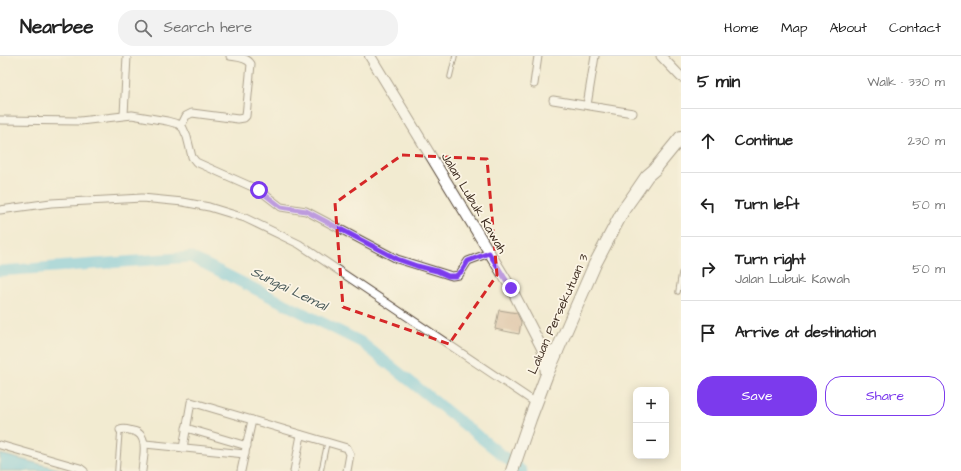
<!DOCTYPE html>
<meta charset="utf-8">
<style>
:root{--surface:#fff;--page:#f2f2f2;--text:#222;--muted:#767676;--line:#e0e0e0;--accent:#7c3aed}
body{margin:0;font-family:"Architects Daughter",sans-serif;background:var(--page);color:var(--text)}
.controls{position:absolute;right:12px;bottom:12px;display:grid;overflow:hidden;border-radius:8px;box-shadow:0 2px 10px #0003}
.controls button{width:36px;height:36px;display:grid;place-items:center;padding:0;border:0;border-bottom:1px solid var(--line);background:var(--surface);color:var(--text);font:20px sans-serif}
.stop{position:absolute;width:12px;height:12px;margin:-9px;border:3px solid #7c3aed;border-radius:50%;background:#fff}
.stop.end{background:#7c3aed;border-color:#fff;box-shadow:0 1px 4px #0008}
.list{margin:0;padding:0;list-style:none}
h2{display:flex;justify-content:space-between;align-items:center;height:52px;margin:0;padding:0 16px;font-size:17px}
h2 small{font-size:13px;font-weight:400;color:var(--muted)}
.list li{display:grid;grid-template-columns:26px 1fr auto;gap:12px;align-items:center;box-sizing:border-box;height:64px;padding:0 16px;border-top:1px solid var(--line)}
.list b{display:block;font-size:15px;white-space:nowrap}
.list p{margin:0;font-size:13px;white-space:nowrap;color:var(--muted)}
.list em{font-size:13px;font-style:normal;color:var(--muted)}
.actions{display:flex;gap:8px;padding:12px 16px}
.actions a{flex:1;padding:9px 0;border:1px solid var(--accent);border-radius:16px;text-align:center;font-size:14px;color:var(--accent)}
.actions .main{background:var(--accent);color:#fff}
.icon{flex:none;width:22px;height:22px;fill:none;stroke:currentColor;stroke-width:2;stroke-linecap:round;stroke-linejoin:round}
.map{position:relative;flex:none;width:681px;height:415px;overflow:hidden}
header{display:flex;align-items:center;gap:24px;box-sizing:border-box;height:56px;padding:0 20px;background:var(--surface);border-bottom:1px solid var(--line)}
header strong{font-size:19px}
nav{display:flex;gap:22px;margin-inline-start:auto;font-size:14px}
.search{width:280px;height:36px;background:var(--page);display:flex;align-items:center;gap:10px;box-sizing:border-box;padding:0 14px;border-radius:16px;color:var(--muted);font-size:15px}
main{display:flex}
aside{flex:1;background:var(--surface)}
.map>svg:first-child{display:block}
.water{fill:#63c3e1;stroke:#4f7680}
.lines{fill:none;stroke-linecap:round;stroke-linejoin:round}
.river{stroke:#63c3e1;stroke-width:11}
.building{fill:#ca9e7f}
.service-casing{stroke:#564739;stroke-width:5.5}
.minor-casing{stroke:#564739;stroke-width:9}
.tertiary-casing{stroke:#564739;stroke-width:11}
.secondary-casing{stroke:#564739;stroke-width:12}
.trunk-casing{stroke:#564739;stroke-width:14}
.service{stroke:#fff;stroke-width:3.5}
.minor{stroke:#fff;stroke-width:7}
.tertiary{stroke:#fff;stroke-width:9}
.secondary{stroke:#fff;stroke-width:10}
.trunk{stroke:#fff;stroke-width:12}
.route{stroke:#7c3aed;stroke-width:5}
.marked{fill:none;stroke:#d62828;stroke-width:3;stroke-dasharray:8 5;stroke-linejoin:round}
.labels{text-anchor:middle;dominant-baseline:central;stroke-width:3.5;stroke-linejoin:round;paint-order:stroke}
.street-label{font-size:13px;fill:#3b2a1e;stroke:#fcf5e5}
.water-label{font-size:14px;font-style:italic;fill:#475858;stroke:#fcf5e5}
</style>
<header>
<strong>Nearbee</strong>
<div class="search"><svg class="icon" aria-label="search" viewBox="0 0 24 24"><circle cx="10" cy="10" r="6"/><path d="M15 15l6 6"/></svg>Search here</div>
<nav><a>Home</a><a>Map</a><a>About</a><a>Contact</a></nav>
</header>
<main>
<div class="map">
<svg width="681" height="415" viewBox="0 0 681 415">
<rect width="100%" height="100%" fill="#fcf5e5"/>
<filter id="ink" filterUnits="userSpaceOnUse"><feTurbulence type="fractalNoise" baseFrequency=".025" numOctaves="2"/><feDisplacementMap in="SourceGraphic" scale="8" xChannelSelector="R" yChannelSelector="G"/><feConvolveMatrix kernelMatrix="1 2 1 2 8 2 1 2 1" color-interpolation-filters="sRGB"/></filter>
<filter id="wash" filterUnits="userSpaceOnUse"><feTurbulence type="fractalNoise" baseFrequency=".012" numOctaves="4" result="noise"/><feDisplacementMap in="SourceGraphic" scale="16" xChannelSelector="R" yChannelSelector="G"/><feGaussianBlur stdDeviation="0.9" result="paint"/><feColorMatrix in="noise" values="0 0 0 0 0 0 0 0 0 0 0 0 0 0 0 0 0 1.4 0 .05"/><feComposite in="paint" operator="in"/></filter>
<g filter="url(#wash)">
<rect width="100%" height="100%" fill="#f2ebd1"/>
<path class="water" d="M0,398L68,415H0Z"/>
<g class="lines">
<path class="river" d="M0,215L191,201L361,286L522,415"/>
</g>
<g id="blocks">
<path class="building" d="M499,254L517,257L521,266L519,278L495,273Z"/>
</g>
</g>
<g filter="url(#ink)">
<use href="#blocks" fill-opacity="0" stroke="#564739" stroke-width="1"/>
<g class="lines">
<defs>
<g id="service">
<path d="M450,21L455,0"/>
<path d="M678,236L681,217"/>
<path d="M117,415L120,374"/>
<path d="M321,415L327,387"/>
</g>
<g id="minor">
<path d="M534,28L538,0"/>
<path d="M553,44L633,57"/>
<path d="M587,49L595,0"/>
<path d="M124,59L127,0"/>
<path d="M0,64L80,65L132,59L167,65L178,68L183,72L187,81L192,101L196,106L259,134L281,151L306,155L397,203L452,220L459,219L468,205L489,197"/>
<path d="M181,70L186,60L192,57L238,63L244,62L246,60L251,8C247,1 237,1 230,0"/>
<path d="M0,154L51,147L142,142L183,146L209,151L245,162L299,188L536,347"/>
<path d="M186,372L247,390"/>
<path d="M120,374C125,372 128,374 133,375C150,378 143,403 142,415"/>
<path d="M145,388L245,398"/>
<path d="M0,389L80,412L84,415"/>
<path d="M183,392L191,346L347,392L350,398L347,415"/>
<path d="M241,415L252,364"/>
<path d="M294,415L301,379"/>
</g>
<path id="tertiary" d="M661,0L681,21"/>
<path id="secondary" d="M370,0L511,232L547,302"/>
<g id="trunk">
<path d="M547,317L544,295L549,297L557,295"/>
<path d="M512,415L530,363L547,318L595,208L624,153L634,139L647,120L654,114L681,81"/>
</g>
</defs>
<use href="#service" class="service-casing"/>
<use href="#minor" class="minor-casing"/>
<use href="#tertiary" class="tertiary-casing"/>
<use href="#secondary" class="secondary-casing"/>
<use href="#trunk" class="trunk-casing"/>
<use href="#service" class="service"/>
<use href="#minor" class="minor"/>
<use href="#tertiary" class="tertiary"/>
<use href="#secondary" class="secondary"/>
<use href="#trunk" class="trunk"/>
</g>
</g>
<g class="lines" filter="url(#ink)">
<path class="route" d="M259,134L281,151L306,155L397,203L417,210L437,215L448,220H456L462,215L468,205L489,197L511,232"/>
</g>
<path d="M0 0H681V415H0ZM402,99L487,103L497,219L449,288L343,251L335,147Z" fill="#f2ebd1" fill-opacity=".55" fill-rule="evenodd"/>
<path class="marked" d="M402,99L487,103L497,219L449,288L343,251L335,147Z"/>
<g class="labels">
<g class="street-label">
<text transform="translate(474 147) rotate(59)">Jalan Lubuk Kawah</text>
<text transform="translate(558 258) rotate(-66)">Laluan Persekutuan 3</text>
</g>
<g class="water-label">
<text transform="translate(289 233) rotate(26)">Sungai Lemal</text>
</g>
</g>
</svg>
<div class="controls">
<button>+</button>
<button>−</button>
</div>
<div class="stop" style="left:259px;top:134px"></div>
<div class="stop end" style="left:511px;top:232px"></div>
</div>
<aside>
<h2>5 min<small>Walk · 330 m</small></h2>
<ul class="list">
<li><svg class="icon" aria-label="ahead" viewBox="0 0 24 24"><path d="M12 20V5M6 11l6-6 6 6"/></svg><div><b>Continue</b></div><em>230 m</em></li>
<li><svg class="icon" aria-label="left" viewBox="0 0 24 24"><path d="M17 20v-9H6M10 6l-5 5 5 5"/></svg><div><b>Turn left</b></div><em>50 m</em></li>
<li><svg class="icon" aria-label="right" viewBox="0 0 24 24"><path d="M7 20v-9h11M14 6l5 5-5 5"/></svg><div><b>Turn right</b><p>Jalan Lubuk Kawah</p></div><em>50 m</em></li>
<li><svg class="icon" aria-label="arrive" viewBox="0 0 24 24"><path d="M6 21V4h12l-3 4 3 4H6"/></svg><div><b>Arrive at destination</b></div></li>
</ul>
<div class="actions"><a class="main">Save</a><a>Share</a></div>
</aside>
</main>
